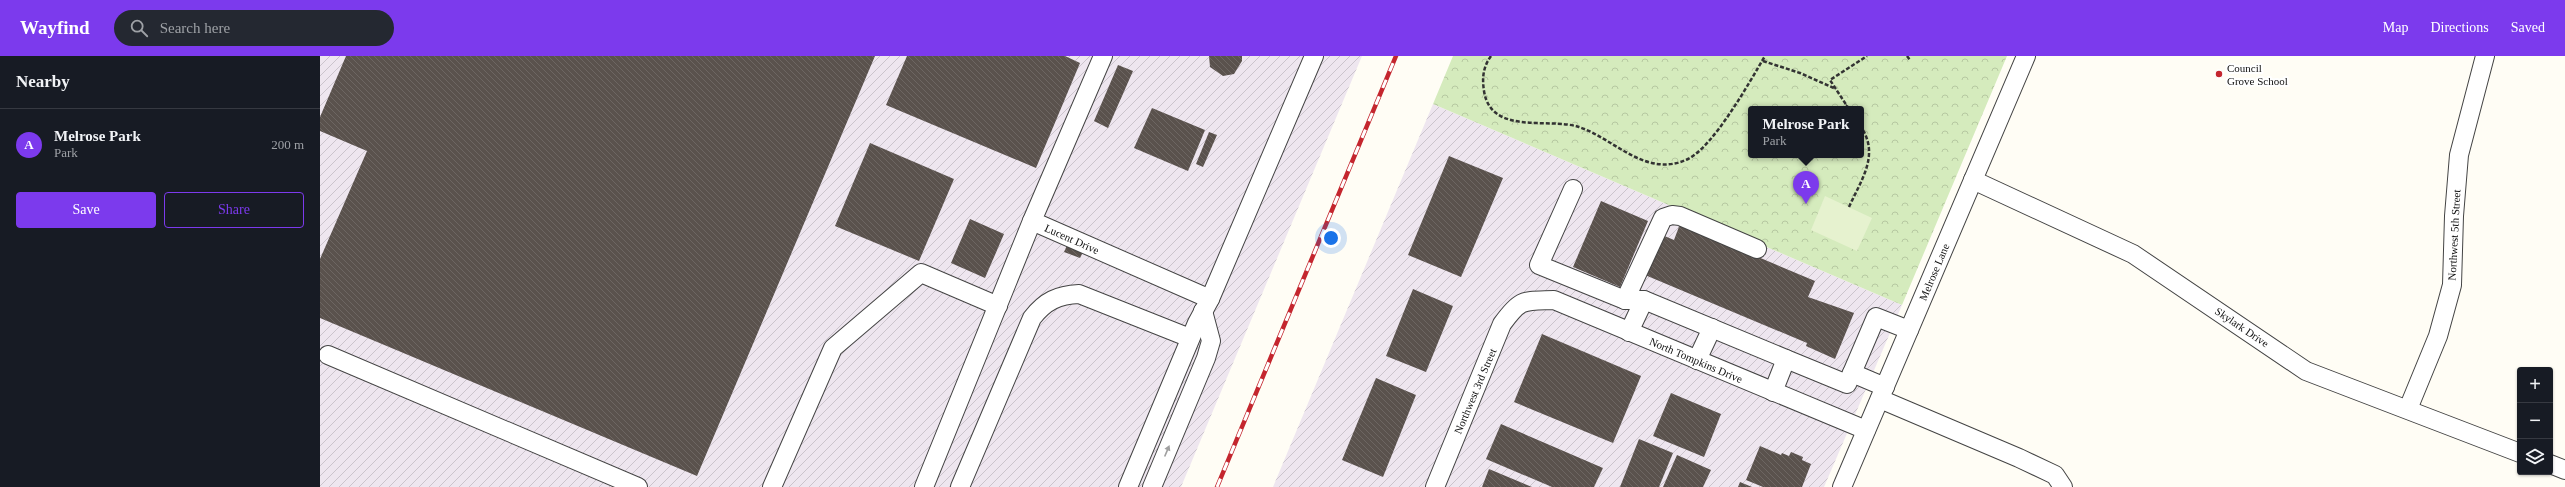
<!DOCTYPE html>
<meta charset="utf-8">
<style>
:root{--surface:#171b24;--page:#242831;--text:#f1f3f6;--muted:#9ea1a6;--line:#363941;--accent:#7c3aed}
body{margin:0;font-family:"Times New Roman",serif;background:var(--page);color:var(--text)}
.controls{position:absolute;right:12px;bottom:12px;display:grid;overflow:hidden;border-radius:4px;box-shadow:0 1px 3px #0004}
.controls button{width:36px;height:36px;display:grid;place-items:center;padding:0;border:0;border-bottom:1px solid var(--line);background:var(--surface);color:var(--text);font:20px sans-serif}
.you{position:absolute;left:1011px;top:182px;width:14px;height:14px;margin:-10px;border:3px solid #fff;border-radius:50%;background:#1a73e8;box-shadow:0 0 0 6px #1a73e833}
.badge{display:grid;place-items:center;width:26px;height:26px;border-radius:50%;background:var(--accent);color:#fff;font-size:13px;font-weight:700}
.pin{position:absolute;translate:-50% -33px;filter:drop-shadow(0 1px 2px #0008)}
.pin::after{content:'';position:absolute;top:21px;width:14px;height:12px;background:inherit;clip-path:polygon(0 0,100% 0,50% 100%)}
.popup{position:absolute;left:1428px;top:50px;width:116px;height:52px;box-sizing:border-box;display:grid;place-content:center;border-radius:4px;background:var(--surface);filter:drop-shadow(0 1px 3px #0005);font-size:13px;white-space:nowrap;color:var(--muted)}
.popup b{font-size:15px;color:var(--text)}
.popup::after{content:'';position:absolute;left:50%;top:100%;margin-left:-8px;border:8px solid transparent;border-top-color:var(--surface)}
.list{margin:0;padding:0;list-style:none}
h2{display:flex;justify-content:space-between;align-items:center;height:52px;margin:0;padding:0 16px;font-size:17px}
h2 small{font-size:13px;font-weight:400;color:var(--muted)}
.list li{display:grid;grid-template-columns:26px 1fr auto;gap:12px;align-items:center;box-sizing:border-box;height:72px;padding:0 16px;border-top:1px solid var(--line)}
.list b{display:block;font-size:15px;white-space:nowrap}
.list p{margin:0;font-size:13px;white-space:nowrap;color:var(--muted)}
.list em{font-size:13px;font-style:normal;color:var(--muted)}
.actions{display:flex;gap:8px;padding:12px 16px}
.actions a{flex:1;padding:9px 0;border:1px solid var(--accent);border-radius:4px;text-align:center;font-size:14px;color:var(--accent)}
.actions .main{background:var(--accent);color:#fff}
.icon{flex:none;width:22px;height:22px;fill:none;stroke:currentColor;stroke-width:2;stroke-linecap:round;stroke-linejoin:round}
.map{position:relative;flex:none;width:2245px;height:431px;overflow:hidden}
header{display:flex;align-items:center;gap:24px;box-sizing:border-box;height:56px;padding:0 20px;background:var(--accent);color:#fff}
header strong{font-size:19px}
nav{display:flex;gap:22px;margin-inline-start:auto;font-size:14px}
.search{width:280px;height:36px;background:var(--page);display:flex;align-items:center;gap:10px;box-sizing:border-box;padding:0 14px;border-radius:22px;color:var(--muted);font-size:15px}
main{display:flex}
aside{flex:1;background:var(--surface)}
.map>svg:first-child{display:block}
.industrial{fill:url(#industrial-furrows)}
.park{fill:url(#park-crowns);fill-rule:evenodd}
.pitch{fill:#e6f2cf}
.building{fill:url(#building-back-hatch)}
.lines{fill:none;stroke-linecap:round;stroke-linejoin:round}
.minor-casing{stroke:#444;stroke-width:20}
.path{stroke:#333;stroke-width:2.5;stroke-dasharray:4 2;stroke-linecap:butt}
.minor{stroke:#fff;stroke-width:18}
.rail-casing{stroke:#c4262e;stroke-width:4.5}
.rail{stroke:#fff;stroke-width:3;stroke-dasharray:9;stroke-linecap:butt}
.oneway{fill:#a0a0a0}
.poi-dot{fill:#c4262e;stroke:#fff;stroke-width:1.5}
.labels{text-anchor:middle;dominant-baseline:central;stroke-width:4;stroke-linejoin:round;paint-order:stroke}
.poi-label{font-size:11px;fill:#111;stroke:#fff;text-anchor:start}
.street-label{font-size:11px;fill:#111;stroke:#fff}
</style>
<header>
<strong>Wayfind</strong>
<div class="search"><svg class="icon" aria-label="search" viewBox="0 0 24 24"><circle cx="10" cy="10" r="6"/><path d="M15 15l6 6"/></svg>Search here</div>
<nav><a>Map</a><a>Directions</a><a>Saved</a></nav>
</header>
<main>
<aside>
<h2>Nearby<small></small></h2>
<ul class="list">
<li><span class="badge">A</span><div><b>Melrose Park</b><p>Park</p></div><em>200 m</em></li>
</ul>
<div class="actions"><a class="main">Save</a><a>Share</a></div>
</aside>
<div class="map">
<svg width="2245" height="431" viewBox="0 0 2245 431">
<defs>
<pattern id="industrial-furrows" width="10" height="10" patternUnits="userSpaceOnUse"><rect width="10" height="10" fill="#eee6ef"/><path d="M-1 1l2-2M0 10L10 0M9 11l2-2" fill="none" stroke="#cbc4cc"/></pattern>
<pattern id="park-crowns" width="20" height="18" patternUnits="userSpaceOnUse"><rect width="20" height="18" fill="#d5ebbd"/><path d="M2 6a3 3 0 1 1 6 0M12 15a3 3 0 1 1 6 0" fill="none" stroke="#b6c8a1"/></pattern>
<pattern id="building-back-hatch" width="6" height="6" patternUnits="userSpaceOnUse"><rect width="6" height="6" fill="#5a524d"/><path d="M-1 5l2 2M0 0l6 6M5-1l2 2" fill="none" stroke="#6d6662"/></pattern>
</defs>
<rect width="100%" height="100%" fill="#fffdf5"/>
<g class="industrial">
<path d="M0,0H1042L861,431H0Z"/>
<path d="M1113,48L1582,249L1504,431H953Z"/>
</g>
<path class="park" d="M1133,0H1687L1582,249L1113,48ZM1431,53H1541V99H1431Z"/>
<path class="pitch" d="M1505,140L1552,162L1537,195L1491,174Z"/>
<g class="building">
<path d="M26,0H555L377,420L0,262V203L47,95L0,75V61Z"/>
<path d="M587,0H745L760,7L716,112L566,49Z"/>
<path d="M889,0H922V5L914,18L903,20L890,11Z"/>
<path d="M798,9L813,15L788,72L774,65Z"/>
<path d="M832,52L885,74L868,115L814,92Z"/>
<path d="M889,76L897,79L883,111L876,108Z"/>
<path d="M550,87L634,123L599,205L515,170Z"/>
<path d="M1129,100L1183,122L1141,221L1088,199Z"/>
<path d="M1281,145L1328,165L1300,231L1253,211Z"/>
<path d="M650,163L684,178L665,222L631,207Z"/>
<path d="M1360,168L1495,225L1488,241L1534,257L1515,303L1486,290L1487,287L1325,219L1342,179L1354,184Z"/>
<path d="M749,185L765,192L760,202L744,196Z"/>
<path d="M1093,233L1133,250L1106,316L1066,300Z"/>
<path d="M1222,278L1321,320L1293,387L1194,346Z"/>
<path d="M1056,322L1096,339L1063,421L1022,404Z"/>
<path d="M1351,337L1401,358L1384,401L1333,380Z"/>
<path d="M1181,368L1283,412L1274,431H1232L1166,403Z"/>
<path d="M1319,383L1353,397L1339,431H1300Z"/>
<path d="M1440,390L1461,399L1462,397L1469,400L1471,396L1483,401L1482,404L1491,408L1482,431H1443L1426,424Z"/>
<path d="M1357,399L1391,414L1383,431H1343Z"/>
<path d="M1169,413L1212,431H1162Z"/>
<path d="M1420,426L1432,431H1418Z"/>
</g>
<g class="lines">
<defs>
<g id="minor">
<path d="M783,0L712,165L890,243"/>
<path d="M1653,124L1813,198L1986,315L2200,397"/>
<path d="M1253,133L1219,209L1305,244H1324"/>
<path d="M1305,244L1343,162L1352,159L1360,160L1437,193"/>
<path d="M1309,276L1324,244L1466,303"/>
<path d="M8,299L318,431"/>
<path d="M1377,304L1392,272"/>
<path d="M1532,317L1556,261L1589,274"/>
<path d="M1453,336L1466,303L1527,328L1532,317L1565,331"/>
<path d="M1560,343L1699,402L1735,419L1743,431"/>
<path d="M2088,353L2118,280L2132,229L2134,160L2139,99L2165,0"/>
<path d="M2230,408L2245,414"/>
<path d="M452,431L513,292L601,217L678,250"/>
<path d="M604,431L712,165"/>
<path d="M640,431L712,262C725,245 738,239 759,238L870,282"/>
<path d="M808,431L877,267L890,243L994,0"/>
<path d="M832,431L886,302L891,285L883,255"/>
<path d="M1115,431L1182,268C1201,242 1203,245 1234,244L1546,374"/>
<path d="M1522,431L1706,0"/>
</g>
</defs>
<use href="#minor" class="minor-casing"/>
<g class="path">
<path d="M1171,0C1163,11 1162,22 1164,35C1171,80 1229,61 1259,71C1295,83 1326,123 1368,103C1394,90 1429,27 1445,0"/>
<path d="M1587,0L1590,4"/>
<path d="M1443,5L1480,17L1516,33"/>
<path d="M1521,53L1527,49"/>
<path d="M1529,53L1510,24L1547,0"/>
<path d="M1529,151C1541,124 1560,99 1541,71"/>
</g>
<use href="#minor" class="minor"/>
<defs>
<path id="rail" d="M897,431L1076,0"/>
</defs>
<use href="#rail" class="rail-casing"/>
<use href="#rail" class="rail"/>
</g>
<defs><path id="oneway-solid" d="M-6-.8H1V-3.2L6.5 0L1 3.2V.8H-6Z"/></defs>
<use class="oneway" href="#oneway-solid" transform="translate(847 395) rotate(-67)"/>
<circle class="poi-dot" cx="1899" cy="18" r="4"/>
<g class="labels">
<g class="poi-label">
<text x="1907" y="12">Council<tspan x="1907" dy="13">Grove School</tspan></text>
</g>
<g class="street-label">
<text transform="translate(2134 179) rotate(-87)">Northwest 5th Street</text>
<text transform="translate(752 183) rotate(24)">Lucent Drive</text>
<text transform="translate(1614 216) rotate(-67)">Melrose Lane</text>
<text transform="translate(1922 271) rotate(34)">Skylark Drive</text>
<text transform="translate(1376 304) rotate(23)">North Tompkins Drive</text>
<text transform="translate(1155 335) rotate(-67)">Northwest 3rd Street</text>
</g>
</g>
</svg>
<div class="controls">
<button>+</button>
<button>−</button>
<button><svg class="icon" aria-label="layers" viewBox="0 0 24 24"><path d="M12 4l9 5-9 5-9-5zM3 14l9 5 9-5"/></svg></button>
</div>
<div class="you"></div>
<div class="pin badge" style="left:1486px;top:148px">A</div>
<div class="popup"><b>Melrose Park</b>Park</div>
</div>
</main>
